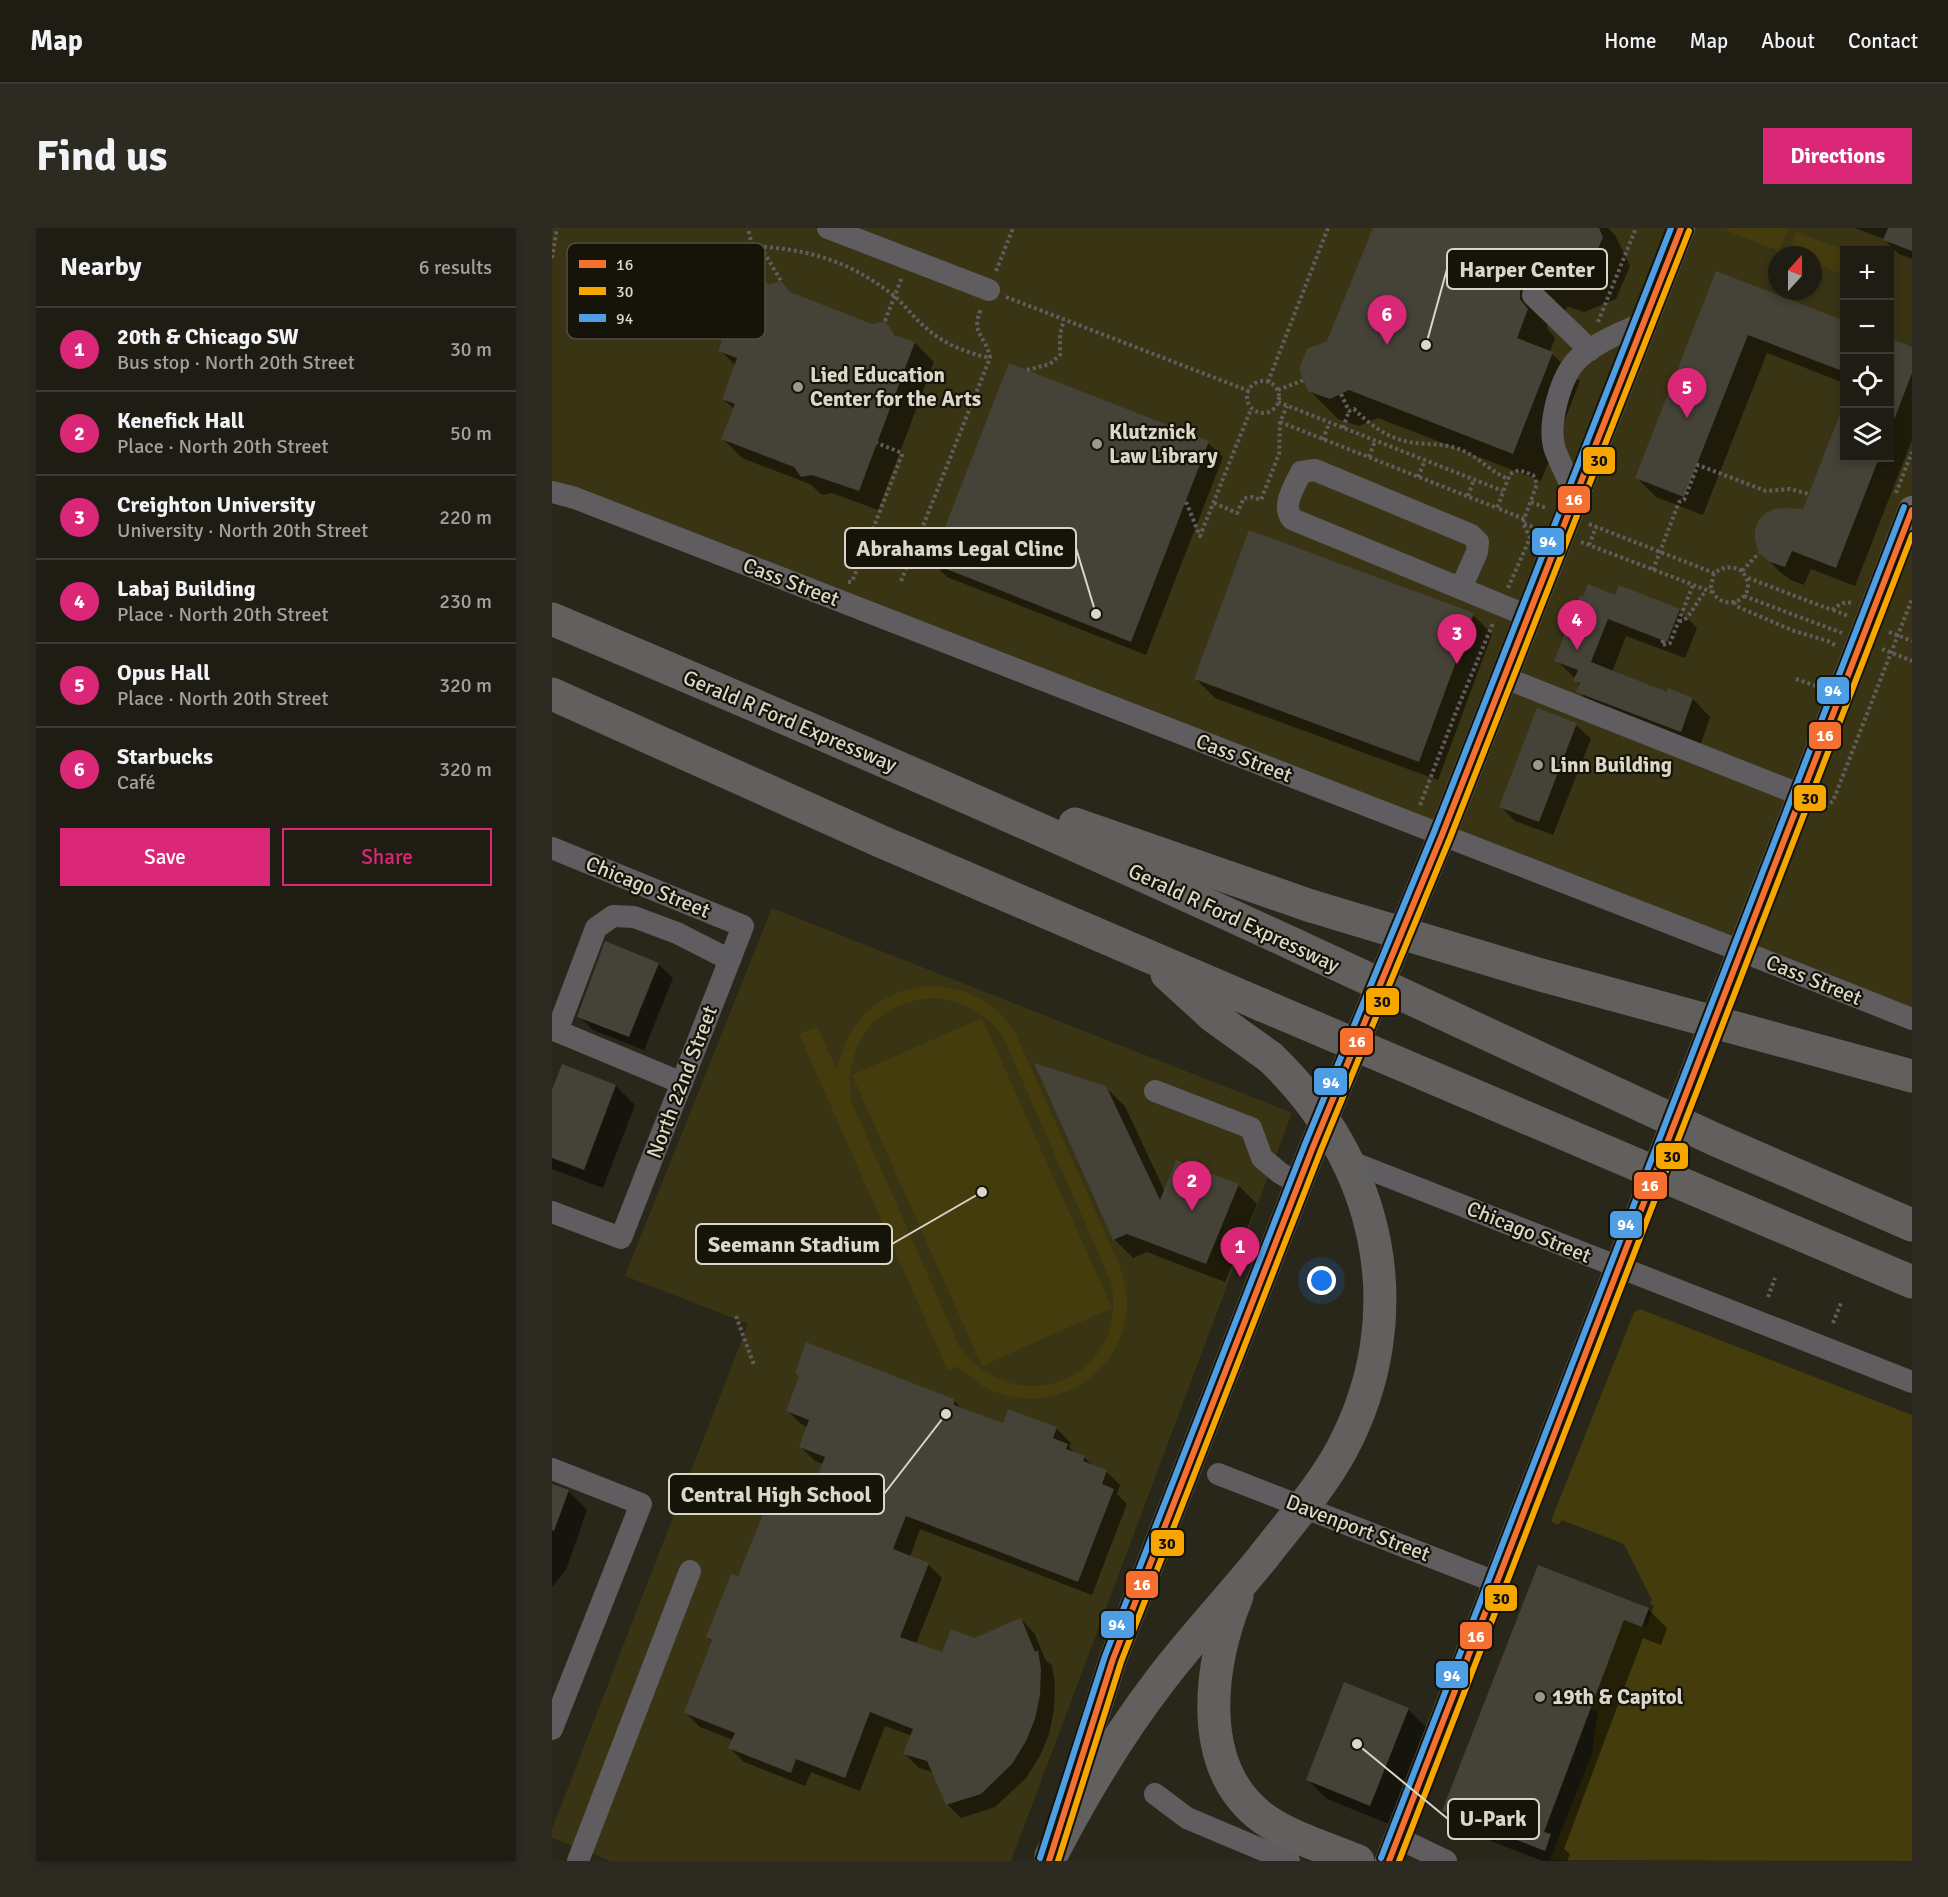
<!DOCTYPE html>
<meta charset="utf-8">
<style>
:root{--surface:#1f1d13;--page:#2c2a21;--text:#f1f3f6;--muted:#a1a2a0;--line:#3c3b33;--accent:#db2777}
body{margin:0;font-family:Signika,sans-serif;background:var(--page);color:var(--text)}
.controls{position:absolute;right:18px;top:18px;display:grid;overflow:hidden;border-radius:0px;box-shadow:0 3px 9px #0003}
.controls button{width:54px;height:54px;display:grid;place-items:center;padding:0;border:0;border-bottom:2px solid var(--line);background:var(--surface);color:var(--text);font:30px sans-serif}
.compass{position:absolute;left:1216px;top:18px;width:54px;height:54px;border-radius:50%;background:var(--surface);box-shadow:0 3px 9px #0003;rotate:21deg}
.you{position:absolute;left:770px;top:1053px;width:21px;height:21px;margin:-15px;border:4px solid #fff;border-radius:50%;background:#1a73e8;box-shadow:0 0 0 9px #1a73e833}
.badge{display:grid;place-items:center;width:39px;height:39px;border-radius:50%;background:var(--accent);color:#fff;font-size:20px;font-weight:700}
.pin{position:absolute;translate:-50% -50px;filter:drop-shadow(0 2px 3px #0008)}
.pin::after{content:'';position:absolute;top:32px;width:21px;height:18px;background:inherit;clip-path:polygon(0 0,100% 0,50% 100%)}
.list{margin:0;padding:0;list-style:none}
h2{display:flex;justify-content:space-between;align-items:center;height:78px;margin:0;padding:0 24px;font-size:26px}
h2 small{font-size:20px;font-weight:400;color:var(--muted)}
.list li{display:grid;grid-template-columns:39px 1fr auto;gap:18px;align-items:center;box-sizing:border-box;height:84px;padding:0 24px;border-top:2px solid var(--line)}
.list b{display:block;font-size:22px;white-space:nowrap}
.list p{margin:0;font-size:20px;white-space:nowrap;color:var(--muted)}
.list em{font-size:20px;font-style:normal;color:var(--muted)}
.actions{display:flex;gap:12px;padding:18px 24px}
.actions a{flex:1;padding:14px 0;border:2px solid var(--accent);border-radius:0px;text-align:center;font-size:21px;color:var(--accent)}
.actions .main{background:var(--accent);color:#fff}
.icon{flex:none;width:33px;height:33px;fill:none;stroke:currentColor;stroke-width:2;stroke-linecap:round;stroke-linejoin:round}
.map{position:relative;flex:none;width:1360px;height:1633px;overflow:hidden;border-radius:0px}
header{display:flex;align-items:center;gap:36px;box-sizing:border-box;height:84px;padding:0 30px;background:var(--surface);border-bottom:2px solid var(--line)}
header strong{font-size:28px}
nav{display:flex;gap:33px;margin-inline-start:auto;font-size:21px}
.intro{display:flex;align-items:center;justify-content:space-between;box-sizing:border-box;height:144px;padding:0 36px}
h1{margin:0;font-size:42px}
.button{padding:15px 27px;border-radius:0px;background:var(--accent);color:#fff;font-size:21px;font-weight:700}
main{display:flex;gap:36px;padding:0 36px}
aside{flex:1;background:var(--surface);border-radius:0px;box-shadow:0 3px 9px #0003}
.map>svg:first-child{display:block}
.built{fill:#393414;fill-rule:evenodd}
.green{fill:#443c0c;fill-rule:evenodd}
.shadow{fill:#0007}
.building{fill:#454237}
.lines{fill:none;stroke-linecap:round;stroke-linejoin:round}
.path{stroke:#5f5d5d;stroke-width:4;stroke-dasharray:3 3;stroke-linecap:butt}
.minor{stroke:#5f5d60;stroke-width:22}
.major{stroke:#676567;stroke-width:28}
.highway{stroke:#62605e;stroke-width:33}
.highway-bridge{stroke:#62605e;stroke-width:33}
.bus-1-casing{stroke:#161409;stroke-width:10}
.bus-2-casing{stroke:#161409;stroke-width:10}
.bus-3-casing{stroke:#161409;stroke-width:10}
.bus-1{stroke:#f46f30;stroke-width:6}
.bus-2{stroke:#f7a600;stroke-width:6}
.bus-3{stroke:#4d9ee5;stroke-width:6}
.poi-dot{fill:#9c998b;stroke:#161409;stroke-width:2}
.labels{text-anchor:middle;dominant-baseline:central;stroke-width:4.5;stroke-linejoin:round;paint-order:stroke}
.poi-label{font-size:21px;font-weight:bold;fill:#dad7c8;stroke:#161409;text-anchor:start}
.street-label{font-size:21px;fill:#dad7c8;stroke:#161409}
.key{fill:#161409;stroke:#514e42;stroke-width:1.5}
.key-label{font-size:16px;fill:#dad7c8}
.leader{fill:none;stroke:#dad7c8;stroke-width:2}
.callout-dot{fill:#dad7c8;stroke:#161409;stroke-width:2}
.callout{fill:#161409;stroke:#dad7c8;stroke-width:2}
.callout-label{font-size:22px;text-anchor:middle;font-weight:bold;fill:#dad7c8}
.line-badge{stroke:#161409;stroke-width:2}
.badge-label{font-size:16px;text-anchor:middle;font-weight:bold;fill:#fff}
.pale-badge-label{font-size:16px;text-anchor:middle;font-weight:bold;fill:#111}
</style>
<header>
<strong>Map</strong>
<nav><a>Home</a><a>Map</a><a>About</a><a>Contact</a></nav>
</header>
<div class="intro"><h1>Find us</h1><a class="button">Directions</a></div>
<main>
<aside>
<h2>Nearby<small>6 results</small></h2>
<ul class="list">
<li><span class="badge">1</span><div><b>20th &amp; Chicago SW</b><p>Bus stop · North 20th Street</p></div><em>30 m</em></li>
<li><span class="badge">2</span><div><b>Kenefick Hall</b><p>Place · North 20th Street</p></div><em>50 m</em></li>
<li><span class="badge">3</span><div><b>Creighton University</b><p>University · North 20th Street</p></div><em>220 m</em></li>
<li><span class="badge">4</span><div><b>Labaj Building</b><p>Place · North 20th Street</p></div><em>230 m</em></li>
<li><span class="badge">5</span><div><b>Opus Hall</b><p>Place · North 20th Street</p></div><em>320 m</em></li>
<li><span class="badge">6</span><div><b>Starbucks</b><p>Café</p></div><em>320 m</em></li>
</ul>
<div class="actions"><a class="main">Save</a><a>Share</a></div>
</aside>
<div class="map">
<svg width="1360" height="1633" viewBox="0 0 1360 1633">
<rect width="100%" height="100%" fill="#292719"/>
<g class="built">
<path d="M0,0H1360V789L0,261ZM1292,22H1338V230H1292ZM1225,27H1261V63H1225Z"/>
<path d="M220,680L740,885L459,1633H59L0,1610V1601L196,1096L73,1048Z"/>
</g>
<g class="green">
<path d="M1172,0H1234L1236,1L1227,23L1180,5Z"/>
<path d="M1244,4L1293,22L1292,47L1261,35V27L1236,26Z"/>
<path d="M371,758C411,758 438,770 462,802L567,1036C572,1051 576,1066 575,1081C570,1145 504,1188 444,1164C429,1159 418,1149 406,1138L396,1143L247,806L265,799L285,842C295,794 322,767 371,758ZM385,770C413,774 434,786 451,809L559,1054C578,1149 468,1196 408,1120L300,875C289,817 325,771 385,770Z"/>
<path d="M430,790L560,1080L430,1138L300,847Z"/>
<path d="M1088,1081L1360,1187V1633L998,1632L1040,1525L1046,1484L1038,1481L1072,1392L1094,1399L1102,1378L1098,1375L1100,1372L1072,1316L1010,1292L1006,1297L999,1293L1082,1084Z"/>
</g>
<g class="shadow">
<path d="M823,0H1056L1063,7L1078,38L1064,71L1032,84L1015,78L1014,82L1007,81L996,92L995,100L1003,110L998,124L1028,153L989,253L826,190L807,198L786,191L757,162Z"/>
<path d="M1303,0H1360V31L1347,26L1332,11Z"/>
<path d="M1165,45L1292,94V155L1215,125L1151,287L1104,269L1085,250Z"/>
<path d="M240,67L320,97L332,95L347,110L363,115L382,134L326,282L280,265L270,267L258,256L190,230L171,211L182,181L171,171L184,138L168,122Z"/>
<path d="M1338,112L1360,120V212L1303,358L1259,341L1252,357L1239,352L1228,344L1208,324L1252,283L1292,179V230H1338Z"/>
<path d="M458,137L656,215L671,229L594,427L395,349L381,335Z"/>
<path d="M1064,369L1127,382L1145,400L1133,430L1074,408L1060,444L1116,465L1117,462L1141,471L1158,489L1147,521L1044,481L1026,463L1028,458L1024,451L1004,432Z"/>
<path d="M921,387L940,406L886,552L663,470L644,451Z"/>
<path d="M986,482L1024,497L1039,511L1001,607L963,593L949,579Z"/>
<path d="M106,736L121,750L92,822L41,802L27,788Z"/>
<path d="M11,838L64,858L83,877L51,960L0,941V866Z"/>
<path d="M553,859L573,878L613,964L686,957L705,976L673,1054L595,1024L581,1030L562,1011Z"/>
<path d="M401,1172L410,1181L452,1197L504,1200L519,1215L517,1219L524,1226L532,1229L541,1238L554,1243L568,1257L565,1266L575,1276L540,1367L368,1301L358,1329L376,1336L390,1350L364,1416L391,1426L469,1391L483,1406L493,1431L500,1438L503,1456L502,1482L497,1506L488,1528L474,1550L443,1579L409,1590L395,1576L381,1544L367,1540L353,1526L360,1508L333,1498L308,1563L259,1544L253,1558L192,1534L178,1520L181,1512L148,1499L133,1484L161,1414L155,1409L187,1350L250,1289L271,1236L263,1233L249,1219L256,1199L249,1196L235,1182Z"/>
<path d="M0,1257L16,1263L35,1282L14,1342L0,1359Z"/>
<path d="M987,1339L1096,1381L1115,1400L1109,1417L1091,1410L1012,1621L1018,1626L1015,1633H991L910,1602L891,1583Z"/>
<path d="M856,1481L875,1500L837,1596L775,1571L756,1552Z"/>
</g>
<g class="building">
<path d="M821,0H1047L1051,9L1037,43L1003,57L987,51L986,55L977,54L972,57L968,63V71L976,81L965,110L1001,124L961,226L797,162L778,171L756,163L747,141L755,121L775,113Z"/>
<path d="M1336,0H1360V23L1331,12Z"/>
<path d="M1164,43L1293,93V144L1196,107L1132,269L1083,250Z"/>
<path d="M195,47L218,56L229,53L238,64L320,96L333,93L343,107L363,114L307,263L260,247L249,249L242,239L169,211L183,176L170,171L185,130L166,123L172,107L170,96L180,87Z"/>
<path d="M1338,110L1360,119V145L1339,200Z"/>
<path d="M457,135L657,213L579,414L379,335Z"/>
<path d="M1291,178L1293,230H1327L1284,340L1240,323L1233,339L1218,334L1207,325L1203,312V301L1207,292L1214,285L1222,281L1232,280L1251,281Z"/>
<path d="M697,302L922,385L867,534L642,451Z"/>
<path d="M1036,356L1063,367L1067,357L1128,381L1115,414L1056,391L1039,434L1115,464L1116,460L1141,470L1129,504L1024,464L1028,455L1021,453L1026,442L1002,433L1028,368L1031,369Z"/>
<path d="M985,480L1025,495L987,594L947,579Z"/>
<path d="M53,713L107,735L77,809L25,789Z"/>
<path d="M482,835L554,858L608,972L624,932L687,956L654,1036L575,1006L561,1012Z"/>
<path d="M10,836L64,857L32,942L0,930V862Z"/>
<path d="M254,1114L402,1171V1177L451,1195L456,1181L505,1199L501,1210L516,1216L514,1221L533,1228L531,1233L555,1242L550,1256L562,1261L526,1354L354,1288L341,1321L377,1335L348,1409L390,1424L399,1401L422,1410L469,1390L483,1424L486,1422L489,1441L488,1467L483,1491L474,1513L460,1536L429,1566L394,1577L375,1533L351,1526L361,1501L318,1484L293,1550L244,1531L239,1545L176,1520L183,1505L132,1485L160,1412L154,1409L179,1346L186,1348L216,1274L249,1287L273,1229L247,1219L257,1192L234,1183L247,1148L243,1145Z"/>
<path d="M0,1256L17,1262L2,1303L0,1302Z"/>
<path d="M986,1337L1097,1380L1090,1399L1072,1392L992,1604L999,1606L993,1623L890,1583Z"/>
<path d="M792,1454L857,1480L818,1578L754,1552Z"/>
</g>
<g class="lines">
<g class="path">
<path d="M200,18C255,21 296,32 341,67C352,76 361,89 373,99C391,116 415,125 438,130"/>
<path d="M201,18L213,26L229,53"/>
<path d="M0,30L5,0"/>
<path d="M146,42C167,37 185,32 200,18L196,0"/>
<path d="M444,43L461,0"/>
<path d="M454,69L697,163"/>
<path d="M333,93L350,49"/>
<path d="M1046,94L1084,0"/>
<path d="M475,142L498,136L508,127V106L512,92"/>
<circle cx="711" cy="169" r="16"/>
<path d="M716,154L776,0"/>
<path d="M726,162L752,152"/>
<path d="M789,166L797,183L802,181C817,196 835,210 857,214C872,217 888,215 904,220C924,226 937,243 956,251"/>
<path d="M726,174L951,263"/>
<path d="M728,194L945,280"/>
<path d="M791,200L797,183"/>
<path d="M771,212L777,195"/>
<path d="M817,229L823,213"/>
<path d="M866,249L873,232"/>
<path d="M1344,265L1360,224"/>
<path d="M916,268L922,251"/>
<path d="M634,274L648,308L699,181"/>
<path d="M979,274L994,280"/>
<path d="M662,275L685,285L692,270L699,269L709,272L727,226L728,194L735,178"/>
<path d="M972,296L988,301"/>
<path d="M1037,296L1162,345"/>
<path d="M1029,314L1160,364"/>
<path d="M1037,317L1044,299"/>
<path d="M1101,342L1127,274L1132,272L1146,237L1214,263L1238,261L1257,266"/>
<path d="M1190,343C1179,337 1172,339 1162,345L1159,359C1166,388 1212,372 1190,343L1207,325"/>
<path d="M1196,350L1280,382C1287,377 1291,373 1300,375"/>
<path d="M349,353L438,130C434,107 418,106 429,81"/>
<path d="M296,354H299L302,349L350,227V225L325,215"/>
<path d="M956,360L978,310L971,295L972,291L985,256L981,247L967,242L958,246L945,280L972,291"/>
<path d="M1192,368L1290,405"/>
<path d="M1182,374L1184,378L1242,403L1276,413L1283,417"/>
<path d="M1281,382L1296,388"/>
<path d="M1127,393H1131C1141,385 1145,372 1154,363"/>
<path d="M1337,404L1360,413"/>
<path d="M1111,412L1110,417L1118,415L1141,357"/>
<path d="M1330,421L1360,433"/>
<path d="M1244,451L1267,459"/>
<path d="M868,577L904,484L941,395"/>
<path d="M1269,583L1281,573L1360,371"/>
<path d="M1216,1069L1223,1050"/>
<path d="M184,1088L202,1137"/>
<path d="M1281,1095L1289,1075"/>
</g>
<g class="minor">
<path d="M276,0L437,62"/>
<path d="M981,67L1038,122"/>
<path d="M0,264L23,270L1189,723L1360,791"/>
<path d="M1024,268C1017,253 1009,237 1003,222C995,197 1008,148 1027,130C1045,114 1070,104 1092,95"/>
<path d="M909,360L925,324L926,314L919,307L763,242L749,244C743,258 729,277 740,291L976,388"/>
<path d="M951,449L1249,567"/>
<path d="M0,620L191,698L69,1010L0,984"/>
<path d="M0,801L130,855"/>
<path d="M5,803L44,700L61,688L82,689L125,705L178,732"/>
<path d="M603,863L699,900L710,930L728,945L747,956"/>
<path d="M789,930L1360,1154"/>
<path d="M0,1241L89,1276L0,1501"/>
<path d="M666,1246L946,1355"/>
<path d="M603,1566L635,1590L737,1633"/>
<path d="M846,1610L894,1633"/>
<path d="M26,1633L138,1343"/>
</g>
<g class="major">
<path d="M513,1583L561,1431L761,919L890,607L1129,0"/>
<path d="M837,1633C1013,1183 1185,732 1360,282"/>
</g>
<g class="highway">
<path d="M0,391C249,496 496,603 741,716"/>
<path d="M0,466L328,613L710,777"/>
<path d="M523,596L759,678"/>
<path d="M615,746L661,788L718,829"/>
<path d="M685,1368C658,1435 643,1535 707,1587C733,1608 775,1620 806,1633"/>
<path d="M499,1628C532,1564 566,1507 610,1450C642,1408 679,1369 712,1328"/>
</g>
<g class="highway-bridge">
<path d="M759,678L989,747L1360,848"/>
<path d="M741,716L1164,912L1360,997"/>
<path d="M710,777L1360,1054"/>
<path d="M712,1328C739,1293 769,1260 790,1221C862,1085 828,933 718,829"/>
</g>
<defs>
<g id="bus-1">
<path d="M497,1633L561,1431L761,919L890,607L1129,0"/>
<path d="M837,1633L1360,282"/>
</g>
<g id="bus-2">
<path d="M506,1633L569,1434L769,922L898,610L1137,3"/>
<path d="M847,1633L1360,307"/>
</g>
<g id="bus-3">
<path d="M488,1630L553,1428L753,916L882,604L1119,0"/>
<path d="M829,1630L1352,279"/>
</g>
</defs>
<use href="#bus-1" class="bus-1-casing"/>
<use href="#bus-2" class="bus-2-casing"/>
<use href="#bus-3" class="bus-3-casing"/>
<use href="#bus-1" class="bus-1"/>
<use href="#bus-2" class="bus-2"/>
<use href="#bus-3" class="bus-3"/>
</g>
<g class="poi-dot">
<circle cx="246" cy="159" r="6"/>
<circle cx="545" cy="216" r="6"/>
<circle cx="986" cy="537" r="6"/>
<circle cx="988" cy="1469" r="6"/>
</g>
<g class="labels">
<g class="poi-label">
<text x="258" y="147">Lied Education<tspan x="258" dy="24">Center for the Arts</tspan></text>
<text x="557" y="204">Klutznick<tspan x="557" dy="24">Law Library</tspan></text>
<text x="998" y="537">Linn Building</text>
<text x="1000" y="1469">19th &amp; Capitol</text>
</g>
<g class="street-label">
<text transform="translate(239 354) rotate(21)">Cass Street</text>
<text transform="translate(238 493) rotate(23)">Gerald R Ford Expressway</text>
<text transform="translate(692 530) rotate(21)">Cass Street</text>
<text transform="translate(96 659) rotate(22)">Chicago Street</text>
<text transform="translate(682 690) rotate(25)">Gerald R Ford Expressway</text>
<text transform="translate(1262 752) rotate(22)">Cass Street</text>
<text transform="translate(130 854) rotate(-69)">North 22nd Street</text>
<text transform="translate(977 1004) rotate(22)">Chicago Street</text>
<text transform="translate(806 1300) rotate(21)">Davenport Street</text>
</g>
</g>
<rect x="15" y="15" width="198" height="96" rx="9" class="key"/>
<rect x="27" y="32" width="27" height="8" fill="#f46f30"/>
<rect x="27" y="59" width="27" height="8" fill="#f7a600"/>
<rect x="27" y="86" width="27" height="8" fill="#4d9ee5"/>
<g class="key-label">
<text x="64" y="42">16</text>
<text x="64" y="69">30</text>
<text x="64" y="96">94</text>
</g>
<path class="leader" d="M874 117L895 41M544 386L524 320M430 964L340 1016M394 1186L332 1266M805 1516L896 1591"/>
<g class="callout-dot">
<circle cx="874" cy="117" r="6"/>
<circle cx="544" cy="386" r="6"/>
<circle cx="430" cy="964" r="6"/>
<circle cx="394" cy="1186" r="6"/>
<circle cx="805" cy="1516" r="6"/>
</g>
<g class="callout">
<rect x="895" y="21" width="160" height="40" rx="6"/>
<rect x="293" y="300" width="231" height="40" rx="6"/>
<rect x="144" y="996" width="196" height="40" rx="6"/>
<rect x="117" y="1246" width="215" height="40" rx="6"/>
<rect x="896" y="1571" width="91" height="40" rx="6"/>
</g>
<g class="callout-label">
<text x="975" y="49">Harper Center</text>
<text x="408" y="328">Abrahams Legal Clinc</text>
<text x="242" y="1024">Seemann Stadium</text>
<text x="224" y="1274">Central High School</text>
<text x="941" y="1598">U-Park</text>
</g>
<g class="line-badge">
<rect x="1030" y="218" width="34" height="29" rx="6" fill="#f7a600"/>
<rect x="1005" y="257" width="34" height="29" rx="6" fill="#f46f30"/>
<rect x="979" y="299" width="34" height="29" rx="6" fill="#4d9ee5"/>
<rect x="1264" y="448" width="34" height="29" rx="6" fill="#4d9ee5"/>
<rect x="1256" y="493" width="34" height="29" rx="6" fill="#f46f30"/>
<rect x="1241" y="556" width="34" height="28" rx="6" fill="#f7a600"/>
<rect x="813" y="759" width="35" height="29" rx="6" fill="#f7a600"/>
<rect x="787" y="799" width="35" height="29" rx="6" fill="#f46f30"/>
<rect x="761" y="839" width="35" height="29" rx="6" fill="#4d9ee5"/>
<rect x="1103" y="914" width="34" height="28" rx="6" fill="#f7a600"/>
<rect x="1081" y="943" width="35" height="29" rx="6" fill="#f46f30"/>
<rect x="1057" y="982" width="34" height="29" rx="6" fill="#4d9ee5"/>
<rect x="598" y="1301" width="35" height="28" rx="6" fill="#f7a600"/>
<rect x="573" y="1342" width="34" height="29" rx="6" fill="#f46f30"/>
<rect x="932" y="1356" width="34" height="28" rx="6" fill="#f7a600"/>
<rect x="548" y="1382" width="35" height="29" rx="6" fill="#4d9ee5"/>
<rect x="907" y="1393" width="34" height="29" rx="6" fill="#f46f30"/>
<rect x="883" y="1432" width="34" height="29" rx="6" fill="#4d9ee5"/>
</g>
<g class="badge-label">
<text x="1022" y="277">16</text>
<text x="996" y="319">94</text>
<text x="1281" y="468">94</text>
<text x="1273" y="513">16</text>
<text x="805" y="819">16</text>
<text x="779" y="860">94</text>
<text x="1098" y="963">16</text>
<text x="1074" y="1002">94</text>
<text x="590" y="1362">16</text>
<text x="565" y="1402">94</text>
<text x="924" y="1414">16</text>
<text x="900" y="1453">94</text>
</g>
<g class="pale-badge-label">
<text x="1047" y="238">30</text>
<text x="1258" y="576">30</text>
<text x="830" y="779">30</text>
<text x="1120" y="934">30</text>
<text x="615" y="1321">30</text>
<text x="949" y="1376">30</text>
</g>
</svg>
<div class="controls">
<button>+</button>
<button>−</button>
<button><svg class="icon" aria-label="locate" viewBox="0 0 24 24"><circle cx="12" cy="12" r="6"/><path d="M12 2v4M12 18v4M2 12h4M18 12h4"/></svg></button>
<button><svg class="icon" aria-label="layers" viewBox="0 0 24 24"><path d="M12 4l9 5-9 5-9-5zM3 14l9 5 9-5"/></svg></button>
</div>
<svg class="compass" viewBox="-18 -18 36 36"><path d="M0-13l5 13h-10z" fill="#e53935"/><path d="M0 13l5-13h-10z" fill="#a1a2a0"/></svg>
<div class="you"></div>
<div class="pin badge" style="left:688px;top:1049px">1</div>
<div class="pin badge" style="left:640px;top:983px">2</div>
<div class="pin badge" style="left:905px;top:436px">3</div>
<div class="pin badge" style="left:1025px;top:422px">4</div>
<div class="pin badge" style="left:1135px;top:190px">5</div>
<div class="pin badge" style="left:835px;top:117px">6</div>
</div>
</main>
